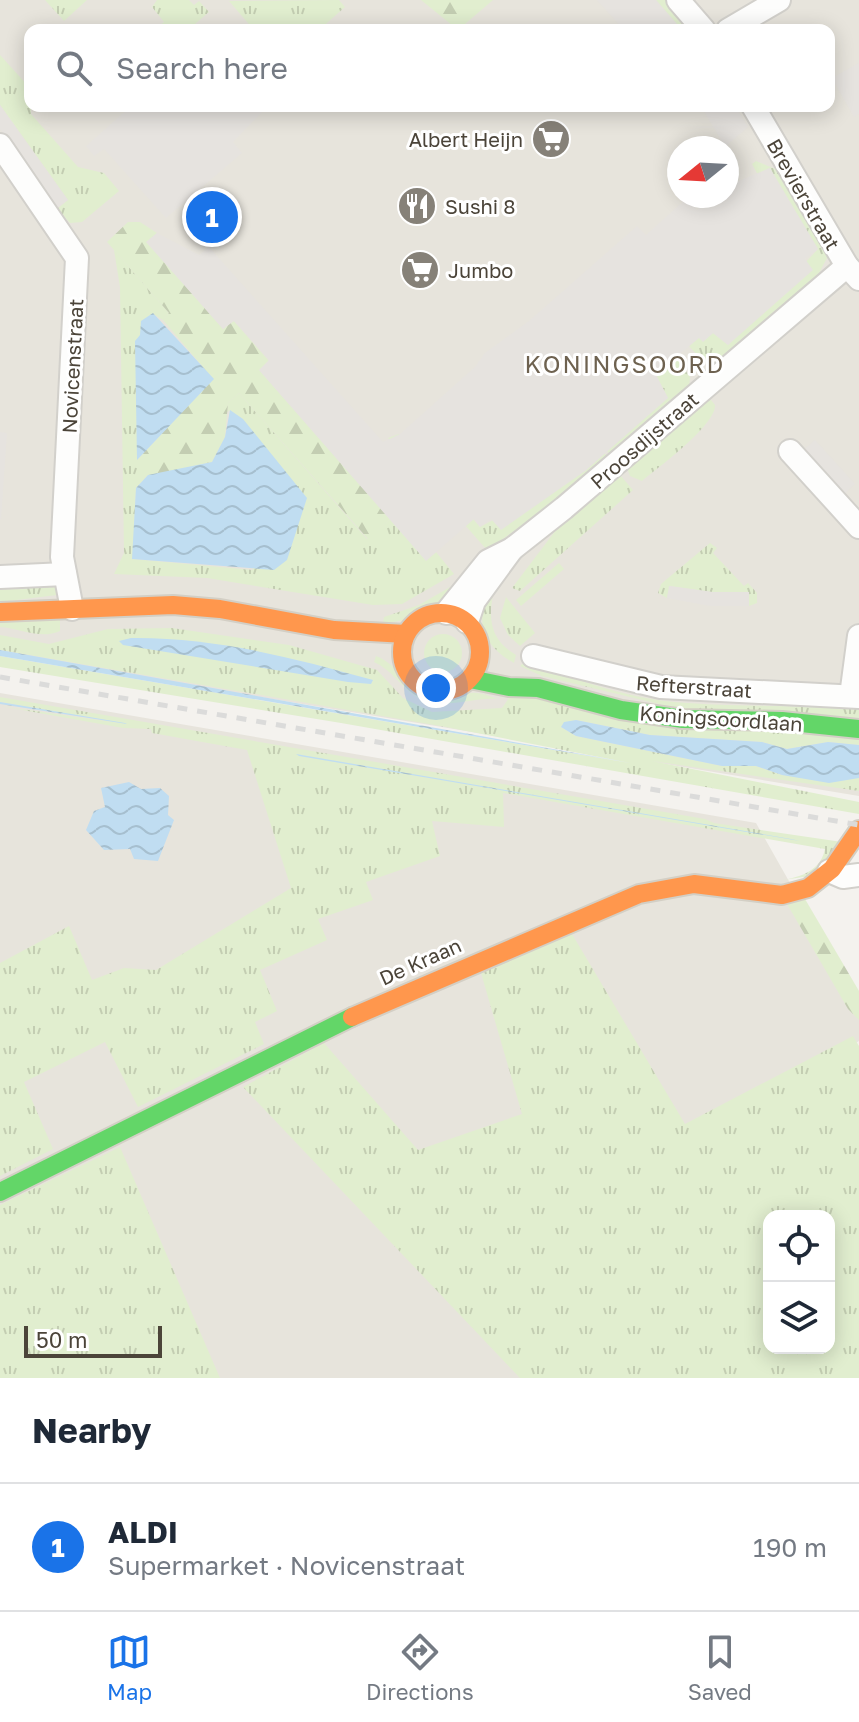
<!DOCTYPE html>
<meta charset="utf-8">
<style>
:root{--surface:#fff;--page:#f6f6f7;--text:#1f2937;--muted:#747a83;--line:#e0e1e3;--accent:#1a73e8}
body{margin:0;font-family:"Golos Text",sans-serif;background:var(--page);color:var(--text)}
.controls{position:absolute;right:24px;bottom:24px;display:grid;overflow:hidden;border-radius:16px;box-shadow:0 4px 20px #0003}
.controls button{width:72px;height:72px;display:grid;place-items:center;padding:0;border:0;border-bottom:2px solid var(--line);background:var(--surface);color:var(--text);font:40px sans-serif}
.compass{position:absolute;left:667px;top:136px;width:72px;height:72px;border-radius:50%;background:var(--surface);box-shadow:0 4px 20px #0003;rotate:252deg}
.scale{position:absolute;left:24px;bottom:20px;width:138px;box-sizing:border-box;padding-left:8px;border:4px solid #4b4439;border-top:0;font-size:22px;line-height:28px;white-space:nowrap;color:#4b4439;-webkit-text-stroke:6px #fff;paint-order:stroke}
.you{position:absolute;left:436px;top:688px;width:28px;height:28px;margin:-20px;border:6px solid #fff;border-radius:50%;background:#1a73e8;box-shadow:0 0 0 12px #1a73e833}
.badge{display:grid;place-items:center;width:52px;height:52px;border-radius:50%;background:var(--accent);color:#fff;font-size:26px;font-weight:700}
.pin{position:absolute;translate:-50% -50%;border:4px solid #fff;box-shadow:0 2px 8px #0006}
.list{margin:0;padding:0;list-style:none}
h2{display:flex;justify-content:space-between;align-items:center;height:104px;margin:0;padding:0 32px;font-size:34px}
h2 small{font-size:26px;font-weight:400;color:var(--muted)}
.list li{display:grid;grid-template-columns:52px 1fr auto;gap:24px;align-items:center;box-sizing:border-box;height:128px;padding:0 32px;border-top:2px solid var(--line)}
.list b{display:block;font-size:30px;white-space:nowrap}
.list p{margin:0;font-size:26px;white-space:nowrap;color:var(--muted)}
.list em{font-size:26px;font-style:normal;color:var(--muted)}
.icon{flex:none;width:44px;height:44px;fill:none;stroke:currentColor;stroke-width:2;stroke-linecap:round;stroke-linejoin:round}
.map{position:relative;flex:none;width:859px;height:1378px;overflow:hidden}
.search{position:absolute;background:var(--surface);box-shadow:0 4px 20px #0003;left:24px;right:24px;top:24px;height:88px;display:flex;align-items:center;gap:20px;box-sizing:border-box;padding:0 28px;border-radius:16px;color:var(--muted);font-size:30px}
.sheet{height:232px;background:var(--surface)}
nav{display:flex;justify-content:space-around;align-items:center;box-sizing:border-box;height:112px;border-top:2px solid var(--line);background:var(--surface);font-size:22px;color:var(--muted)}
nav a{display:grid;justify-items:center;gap:4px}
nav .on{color:var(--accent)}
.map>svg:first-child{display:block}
.residential{fill:#e7e4dc;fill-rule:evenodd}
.grass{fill:url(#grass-tufts);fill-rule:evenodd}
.forest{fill:url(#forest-firs)}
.parking{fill:#e6e3df}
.water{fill:url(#water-waves)}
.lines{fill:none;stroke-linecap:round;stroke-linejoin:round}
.street-casing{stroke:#d2d0cb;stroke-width:26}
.fast-casing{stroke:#d3cfc5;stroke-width:22}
.slow-casing{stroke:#d3cfc5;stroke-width:22}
.street{stroke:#fdfdfc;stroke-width:22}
.fast{stroke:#63d668;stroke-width:18}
.slow{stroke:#ff974d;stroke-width:18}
.rail{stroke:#dbdbda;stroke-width:5;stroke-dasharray:10 10;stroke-linecap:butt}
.labels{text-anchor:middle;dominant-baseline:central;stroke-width:6;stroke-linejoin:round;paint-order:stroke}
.poi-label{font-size:20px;fill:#4b4439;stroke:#fff;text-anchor:start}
.street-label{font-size:20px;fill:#4b4439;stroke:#fff}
.quarter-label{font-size:24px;letter-spacing:2px;fill:#6e6250;stroke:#fff}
</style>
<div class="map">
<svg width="859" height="1378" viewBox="0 0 859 1378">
<defs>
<pattern id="grass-tufts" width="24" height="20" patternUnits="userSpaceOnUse" patternTransform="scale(2)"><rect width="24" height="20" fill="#e1eecf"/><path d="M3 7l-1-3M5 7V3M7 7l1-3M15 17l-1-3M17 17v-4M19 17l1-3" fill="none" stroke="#c3cdb2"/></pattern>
<pattern id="forest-firs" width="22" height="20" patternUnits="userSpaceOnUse" patternTransform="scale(2)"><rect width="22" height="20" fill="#e1eecf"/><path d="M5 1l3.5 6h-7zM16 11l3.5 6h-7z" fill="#c3cdb2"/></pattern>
<pattern id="water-waves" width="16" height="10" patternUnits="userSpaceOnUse" patternTransform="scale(2)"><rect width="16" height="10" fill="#c0ddf1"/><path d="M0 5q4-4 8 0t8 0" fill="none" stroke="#a6bfcf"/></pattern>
</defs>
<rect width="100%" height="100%" fill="#f4f2ee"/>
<g class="residential">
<path d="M0,0H859V796L0,654ZM30,30H829V106H30ZM679,148H727V196H679Z"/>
<path d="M0,693L756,823L859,1005V1041L457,1292L541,1378H0Z"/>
</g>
<g class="grass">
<path d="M45,0H87L64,21Z"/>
<path d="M157,0H189L194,5L199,1L209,12L188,30H155L164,22L152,7Z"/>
<path d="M339,0L345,7L319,30H254L229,1Z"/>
<path d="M656,0H666L692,30H682Z"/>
<path d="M0,55L30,88L31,114L78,167L104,173L119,191L82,222L70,223L57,209L68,200L0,105Z"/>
<path d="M756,161L780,171L828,256L818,275L727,355C709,368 702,361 689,346L699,337L703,341L713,333L728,345L818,249L769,168L758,175L752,164Z"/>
<path d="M114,250L169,313L163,320L153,314L140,335L137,473L148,475L136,488L133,559L253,570L230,410L227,412L228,403L239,393L367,539L390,519L426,560L436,552L454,574L402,604L373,605L207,578L114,574L124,553L120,287Z"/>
<path d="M676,357L690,377L689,389L613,458L598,441L668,398L656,375Z"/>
<path d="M711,400L715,405C716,425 659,467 642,481L630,476L627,468L700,403Z"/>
<path d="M399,434L480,527L585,471L595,462L596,443L610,460L577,487L487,550L388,438Z"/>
<path d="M620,475L633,490L520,591L512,588L559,526Z"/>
<path d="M710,543L717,548L713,553L744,586L748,583L757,593V603L749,606L748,592H712L670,586L667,598L658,593L661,584Z"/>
<path d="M559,563L564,569L521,606L516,600Z"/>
<path d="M54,581L58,588L57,595L0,602V589L34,587V582Z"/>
<path d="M457,583C437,608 416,621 383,623L384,617L419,605Z"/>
<path d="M489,591L493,594C488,621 491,640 516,655L514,663C484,646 474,624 489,591Z"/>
<path d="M506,597L535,633L520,646L508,635L500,618Z"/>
<path d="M60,618V631C40,640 20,628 0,627V622Z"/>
<path d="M172,628L289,645L377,670L403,698L432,712L502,708L511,695L859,739V745L828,742L787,749L762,742L650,735L576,720L561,727L576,736L722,766H756L782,775L859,778V791L652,761L859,802V814L341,723L0,667V656L630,763L446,727L0,650V635L49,644L108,629Z"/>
<circle cx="443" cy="653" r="19"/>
<path d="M376,656C399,665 409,690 434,696C462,702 463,684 497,699C469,697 440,713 414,695C399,685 392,670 374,662Z"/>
<path d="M527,660C578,681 631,700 688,703C743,707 799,705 855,709H859V718L680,709L542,676L520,666Z"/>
<path d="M0,697L705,819L714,823L842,842L810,876L770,882C792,879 820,875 825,849L503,793L504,827L432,821L440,856L366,882L373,900L318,919L327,940L260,970L277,1011L255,1022L264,1044L138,1107L105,1042L24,1082L53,1149L0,1176V963L69,926L92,980L124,968L156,970L291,888L247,750L152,733L151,729L123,728L0,706L127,724L0,702Z"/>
<path d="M572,934L685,1124L853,1036L859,1046V1378H520L243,1087L324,1043L418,1150L522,1114L481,973ZM769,1216H829V1348H769Z"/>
<path d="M120,1147L220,1378H0V1205Z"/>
</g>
<g class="forest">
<path d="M421,0H493L458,30Z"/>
<path d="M128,222H140L157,233L147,242L223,329L233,320L269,361L260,371L390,519L368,539L239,393L228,403L225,437L212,462L154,476L137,474V460L213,379L163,320L169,313L107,242Z"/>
<path d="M805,899L859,991V1020L848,1009L787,904Z"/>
</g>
<g class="parking">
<path d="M597,0H656L682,30H624Z"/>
<path d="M859,63V114L854,117L832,78Z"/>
<path d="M0,105L68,200L57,208L0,129Z"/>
<path d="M131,106H268L233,142L242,153L166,218L104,149L94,156L86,146Z"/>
<path d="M701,106H735L748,127L725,147Z"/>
<path d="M770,168L818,249L805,259L813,270L728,345L713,333L703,342L699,338L676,357L656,375L668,398L585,471L501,530L491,519L480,527L474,519L426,561L259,370L269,360L234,321L223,329L146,242L157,233L199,255L209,247L383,442L400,434L475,367L485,353L529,321L637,226L646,235L687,198L697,210L712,196H727L729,185Z"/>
<path d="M0,432L7,433L1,519H0Z"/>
<path d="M815,440L855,484L842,496L801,452Z"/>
<path d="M669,586L712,592H749V606H710L667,598Z"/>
</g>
<g class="water">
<path d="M153,313L214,379L137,460L135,341L140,335L141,321Z"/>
<path d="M230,410L243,419L307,498L287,560L274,570L132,559L136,488L148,475L212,462L225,437Z"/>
<path d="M131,638C215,637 293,658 373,680L371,684L348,682L123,645L119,641Z"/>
<path d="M0,650L631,763L0,656Z"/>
<path d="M0,702L125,723L127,724L0,704Z"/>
<path d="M576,720L650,735L762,742L787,749L828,742L859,745V778L829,783L782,775L756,766H722L576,736L561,727L564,722Z"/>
<path d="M296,754L791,839L800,841L299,756Z"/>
<path d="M129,782L141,789L160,788L169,796L168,815L174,820L158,861L134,859L130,849L104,850L86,830L94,811L105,807L101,788Z"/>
</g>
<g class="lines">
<defs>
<g id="street">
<path d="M678,0L704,30"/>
<path d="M728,30L779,0"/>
<path d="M753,106L847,266L859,279"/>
<path d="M0,145L77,258L62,557L72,609"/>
<path d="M790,451L859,527"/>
<path d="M0,577L65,574"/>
<path d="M446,613L488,561L512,549L564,508L847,266"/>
<path d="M467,622L474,601L512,549"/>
<path d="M533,656L661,687L859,697"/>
<path d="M851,696L859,636"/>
<path d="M829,871L843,877L859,875"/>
</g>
<g id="fast">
<path d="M470,679L509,687L538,688L621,710L683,719L782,721L859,729"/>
<path d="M0,1192L352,1017"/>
</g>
<g id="slow">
<path d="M0,612L173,605L220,609L334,630L406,634"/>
<circle cx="441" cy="652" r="39"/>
<path d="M352,1017L639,894L694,884L782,895L808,888L832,869L859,830"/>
</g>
</defs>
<use href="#street" class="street-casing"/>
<use href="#fast" class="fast-casing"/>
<use href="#slow" class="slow-casing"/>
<use href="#street" class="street"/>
<use href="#fast" class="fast"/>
<use href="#slow" class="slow"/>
<path class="rail" d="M0,677L859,825"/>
</g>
<defs>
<symbol id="supermarket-disc" viewBox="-11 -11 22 22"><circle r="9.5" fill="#868178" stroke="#fff"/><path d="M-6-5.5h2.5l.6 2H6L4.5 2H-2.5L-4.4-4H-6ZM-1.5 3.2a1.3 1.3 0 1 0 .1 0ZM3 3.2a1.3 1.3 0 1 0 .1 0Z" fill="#fff"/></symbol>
<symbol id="restaurant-disc" viewBox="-11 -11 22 22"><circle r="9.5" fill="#868178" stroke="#fff"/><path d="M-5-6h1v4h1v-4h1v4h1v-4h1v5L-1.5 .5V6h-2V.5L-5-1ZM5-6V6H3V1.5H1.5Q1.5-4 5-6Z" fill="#fff"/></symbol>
</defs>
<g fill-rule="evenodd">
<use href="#supermarket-disc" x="529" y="117" width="44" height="44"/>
<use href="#restaurant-disc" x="395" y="184" width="44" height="44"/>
<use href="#supermarket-disc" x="398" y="248" width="44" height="44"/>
</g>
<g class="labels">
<g class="poi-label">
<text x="523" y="139" text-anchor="end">Albert Heijn</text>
<text x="445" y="206">Sushi 8</text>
<text x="448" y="270">Jumbo</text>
</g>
<g class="street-label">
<text transform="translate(804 194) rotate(60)">Brevierstraat</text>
<text transform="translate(72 366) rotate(-87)">Novicenstraat</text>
<text transform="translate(644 440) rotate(-41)">Proosdijstraat</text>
<text transform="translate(694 686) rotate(4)">Refterstraat</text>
<text transform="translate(721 718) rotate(4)">Koningsoordlaan</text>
<text transform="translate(420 961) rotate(-24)">De Kraan</text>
</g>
<g class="quarter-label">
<text x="625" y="363">KONINGSOORD</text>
</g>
</g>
</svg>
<div class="controls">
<button><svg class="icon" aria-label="locate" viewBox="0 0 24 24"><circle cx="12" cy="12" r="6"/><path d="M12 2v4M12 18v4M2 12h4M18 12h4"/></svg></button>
<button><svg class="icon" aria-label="layers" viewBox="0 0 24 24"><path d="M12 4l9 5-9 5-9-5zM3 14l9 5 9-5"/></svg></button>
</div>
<svg class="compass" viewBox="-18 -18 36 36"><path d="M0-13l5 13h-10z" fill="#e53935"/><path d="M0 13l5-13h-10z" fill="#747a83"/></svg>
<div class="scale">50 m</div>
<div class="you"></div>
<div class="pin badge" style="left:212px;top:217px">1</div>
<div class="search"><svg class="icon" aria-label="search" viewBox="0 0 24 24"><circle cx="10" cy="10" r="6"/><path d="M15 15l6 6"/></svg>Search here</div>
</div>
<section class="sheet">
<h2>Nearby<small></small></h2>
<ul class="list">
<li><span class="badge">1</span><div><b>ALDI</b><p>Supermarket · Novicenstraat</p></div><em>190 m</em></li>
</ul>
</section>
<nav>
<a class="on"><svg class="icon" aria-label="map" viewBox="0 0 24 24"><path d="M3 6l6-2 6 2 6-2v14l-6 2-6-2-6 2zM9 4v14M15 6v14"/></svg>Map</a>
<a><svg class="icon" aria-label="directions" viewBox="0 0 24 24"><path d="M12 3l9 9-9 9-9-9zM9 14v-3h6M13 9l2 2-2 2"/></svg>Directions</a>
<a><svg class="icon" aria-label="saved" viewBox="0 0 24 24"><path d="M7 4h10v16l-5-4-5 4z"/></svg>Saved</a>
</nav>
